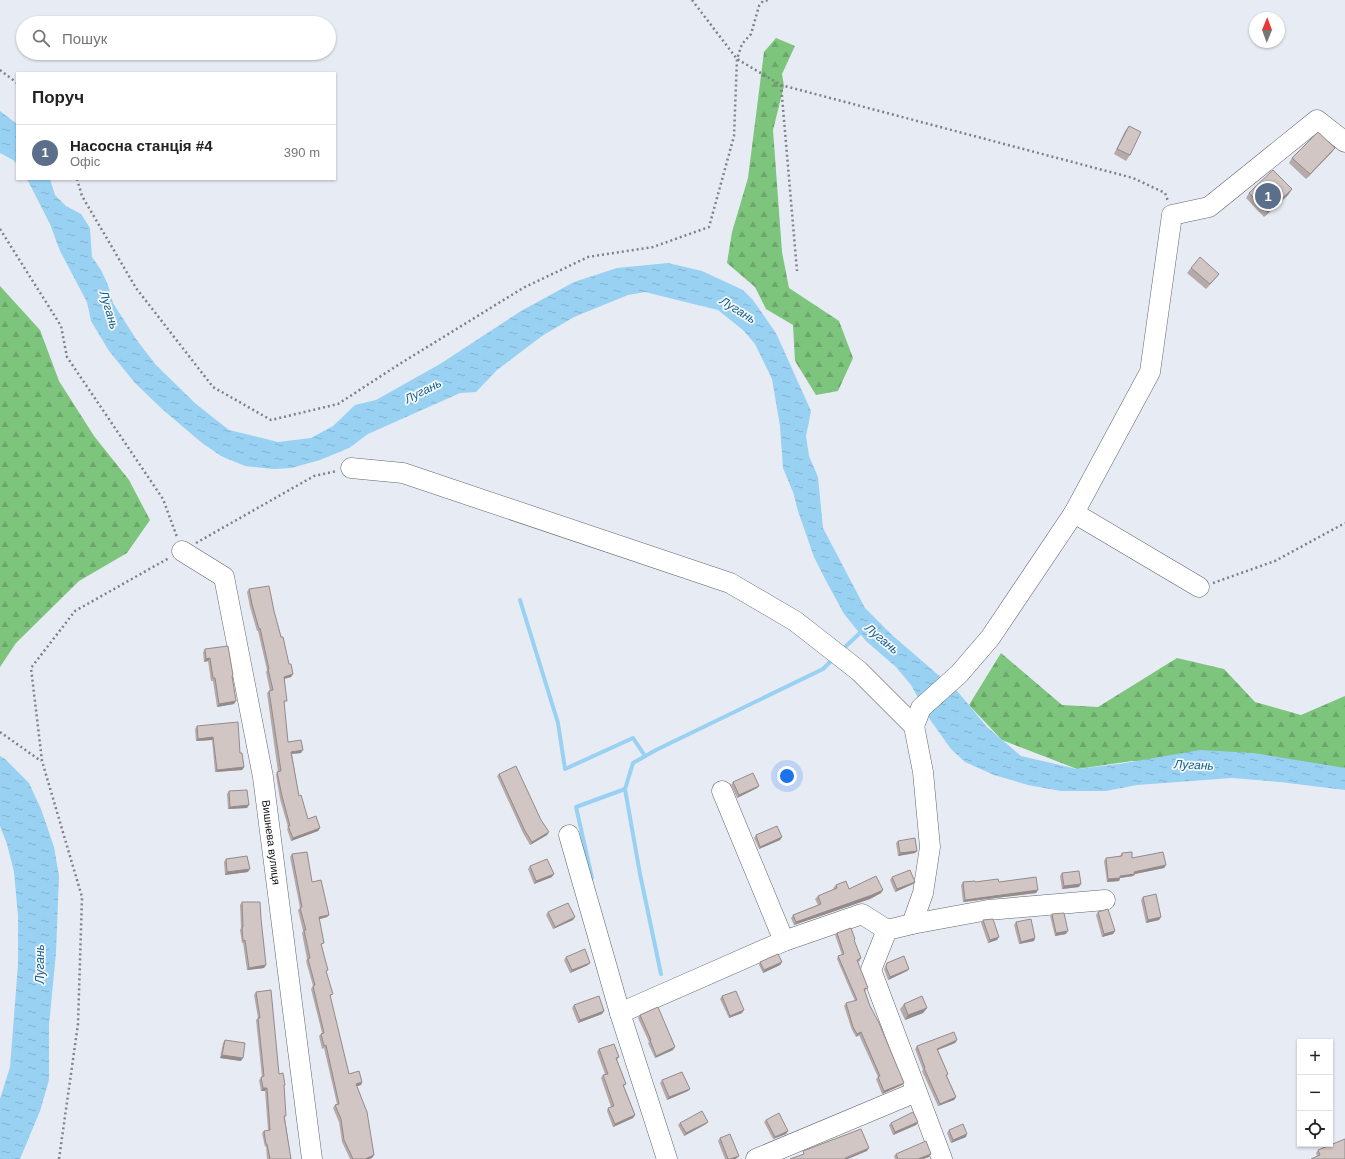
<!DOCTYPE html>
<html lang="uk">
<meta charset="utf-8">
<style>
:root{--surface:#fff;--page:#f6f6f6;--text:#222;--muted:#767676;--line:#e0e0e0;--accent:#477904}
body{margin:0;font-family:Helvetica,sans-serif;background:var(--page);color:var(--text)}
.controls{position:absolute;right:12px;bottom:12px;display:grid;overflow:hidden;border-radius:0px;box-shadow:0 1px 3px #0004}
.controls button{width:36px;height:36px;display:grid;place-items:center;padding:0;border:0;border-bottom:1px solid var(--line);background:var(--surface);color:var(--text);font:20px sans-serif}
.compass{position:absolute;left:1249px;top:12px;width:36px;height:36px;border-radius:50%;background:var(--surface);box-shadow:0 1px 3px #0004;rotate:1deg}
.you{position:absolute;left:787px;top:776px;width:14px;height:14px;margin:-10px;border:3px solid #fff;border-radius:50%;background:#1a73e8;box-shadow:0 0 0 6px #1a73e833}
.badge{display:grid;place-items:center;width:26px;height:26px;border-radius:50%;background:var(--accent);color:#fff;font-size:13px;font-weight:700}
.pin{position:absolute;translate:-50% -50%;border:2px solid #fff;box-shadow:0 1px 4px #0006}
.list{margin:0;padding:0;list-style:none}
h2{display:flex;justify-content:space-between;align-items:center;height:52px;margin:0;padding:0 16px;font-size:17px}
h2 small{font-size:13px;font-weight:400;color:var(--muted)}
.list li{display:grid;grid-template-columns:26px 1fr auto;gap:12px;align-items:center;box-sizing:border-box;height:56px;padding:0 16px;border-top:1px solid var(--line)}
.list b{display:block;font-size:15px;white-space:nowrap}
.list p{margin:0;font-size:13px;white-space:nowrap;color:var(--muted)}
.list em{font-size:13px;font-style:normal;color:var(--muted)}
.icon{flex:none;width:22px;height:22px;fill:none;stroke:currentColor;stroke-width:2;stroke-linecap:round;stroke-linejoin:round}
.map{position:relative;flex:none;width:1345px;height:1159px;overflow:hidden}
.search{position:absolute;background:var(--surface);box-shadow:0 1px 3px #0004;left:16px;top:16px;width:320px;height:44px;display:flex;align-items:center;gap:10px;box-sizing:border-box;padding:0 14px;border-radius:22px;color:var(--muted);font-size:15px}
.panel{position:absolute;background:var(--surface);box-shadow:0 1px 3px #0004;left:16px;top:72px;width:320px;height:108px;border-radius:0px}
.map>svg:first-child{display:block}
.forest{fill:url(#forest-firs)}
.water{fill:url(#water-ripples)}
.lines{fill:none;stroke-linecap:round;stroke-linejoin:round}
.stream{stroke:#99d1f3;stroke-width:4}
.minor-casing{stroke:#61656d;stroke-width:21}
.path{stroke:#7e8187;stroke-width:2.5;stroke-dasharray:2 3;stroke-linecap:butt}
.minor{stroke:#fff;stroke-width:20}
.wall{fill:#b5aaa9}
.shaded-wall{fill:#938b8a}
.building{fill:#d2c6c5;stroke:#938b8a}
.labels{text-anchor:middle;dominant-baseline:central;stroke-width:3.5;stroke-linejoin:round;paint-order:stroke}
.street-label{font-size:11px;fill:#0e1013;stroke:#f6f8fe}
.water-label{font-size:12px;font-style:italic;fill:#0d5f84;stroke:#f6f8fe}
</style>
<div class="map">
<svg width="1345" height="1159" viewBox="0 0 1345 1159">
<defs>
<pattern id="forest-firs" width="22" height="20" patternUnits="userSpaceOnUse"><rect width="22" height="20" fill="#7dc47c"/><path d="M5 1l3.5 6h-7zM16 11l3.5 6h-7z" fill="#6ba76a"/></pattern>
<pattern id="water-ripples" width="26" height="14" patternUnits="userSpaceOnUse"><rect width="26" height="14" fill="#99d1f3"/><path d="M2 4q2-2 4 0t4 0M15 11q2-2 4 0t4 0" fill="none" stroke="#83b2cf"/></pattern>
</defs>
<rect width="100%" height="100%" fill="#e7ebf4"/>
<g class="forest">
<path d="M776,38L795,46L782,74L784,86L773,130L782,252L789,288L839,321L853,358L838,391L816,395L795,361L793,325L766,309L755,287L727,263L732,232L748,178L764,52Z"/>
<path d="M0,286L40,330L59,381L94,436L129,480L150,520L127,553L79,581L16,643L0,667Z"/>
<path d="M1001,653L1062,705L1098,707L1177,658L1224,669L1255,702L1301,715L1345,696V768L1132,761L1077,769L1002,740L969,705Z"/>
</g>
<g class="water">
<path d="M0,111L17,124V164L13,160L0,153Z"/>
<path d="M27,179H50L55,195L66,206L81,214L90,228L92,257L101,270L108,285L113,303L136,339L156,365L196,404L229,430L278,442L311,438L333,426L355,405L376,400L440,364L521,311L574,282L617,268L668,263L702,271L743,290L753,300L776,333L811,411L806,436L809,456L818,477L823,528L865,608L892,635L958,692L987,727L1021,756L1077,769L1119,764L1200,750L1254,753L1345,768V790L1280,782L1232,778L1137,785L1106,791H1061L1028,785L994,775L965,762L951,749L931,721L911,685L896,667L866,641L844,614L823,575L814,557L798,511L793,492L783,468L780,426L772,379L755,344L744,331L718,310L645,292L628,295L574,317L542,336L497,370L476,392L460,393L368,434L349,448L320,460L291,468L274,469L245,466L221,456L202,443L162,409L135,383L109,351L91,321L87,302L60,251L50,224Z"/>
<path d="M0,756L5,759L29,783L41,809L54,847L59,876L56,953L49,1025V1080L40,1111L20,1159H0V1099L10,1067L18,965V916L14,872L7,844L0,826Z"/>
</g>
<g class="lines">
<g class="stream">
<path d="M520,600L558,723L565,769L633,738L645,756"/>
<path d="M842,650L863,630"/>
<path d="M592,878L576,807L625,789"/>
<path d="M661,974L640,874L625,789L633,763L656,750L823,669L834,658"/>
</g>
<defs>
<g id="minor">
<path d="M351,468L403,473L730,583L795,621L859,671L914,726L923,772L930,847L923,893L912,924L887,930L871,970L942,1159"/>
<path d="M1074,513L1150,372L1172,215L1209,207L1317,120L1345,142"/>
<path id="s1" d="M182,551L224,577L263,777L312,1159"/>
<path d="M914,726L921,708L959,674L990,638L1074,513L1199,587"/>
<path d="M722,791L784,941"/>
<path d="M569,835L620,1013L667,1159"/>
<path d="M912,924L988,910L1105,900"/>
<path d="M620,1013L784,941L862,914L887,930"/>
<path d="M756,1159L916,1092"/>
</g>
</defs>
<use href="#minor" class="minor-casing"/>
<g class="path">
<path d="M692,0L737,59L781,85L1133,178L1165,193L1168,201"/>
<path d="M0,70L17,83"/>
<path d="M781,85L797,271"/>
<path d="M77,179L82,196L136,288L213,387L271,420L338,404L398,365L523,288L588,257L653,247L709,227L734,136L737,59L742,44L751,34L759,6L763,1L769,0"/>
<path d="M0,229L61,326L67,357L163,499L177,537"/>
<path d="M196,543L314,476L337,471"/>
<path d="M1213,583L1275,561L1345,523"/>
<path d="M0,732L41,761"/>
<path d="M59,1159L78,1024L82,897L42,761L31,668L75,611L169,558"/>
</g>
<use href="#minor" class="minor"/>
</g>
<g class="wall">
<path d="M1129,126L1130,155L1126,161L1114,154L1125,131Z"/>
<path d="M1335,148L1331,153L1306,179L1289,163L1292,158Z"/>
<path d="M1292,189L1288,195L1264,217L1246,198L1249,193Z"/>
<path d="M1191,268L1219,274L1206,289L1187,273Z"/>
<path d="M249,589L274,611L289,664L293,674L291,677L285,679V703H284L288,742L301,753L292,754L299,796L308,819L320,828L318,831L291,841L287,829L288,827L280,799L276,775L277,772H278L267,693L269,691H270L266,672L267,670L258,631H257L250,607L247,592Z"/>
<path d="M205,649L232,677L234,704L217,707L213,681H211L208,661L204,662L203,652Z"/>
<path d="M197,726L240,753L244,767L242,770L215,772L212,740L196,741L195,729Z"/>
<path d="M499,774L547,835L530,845L523,833L497,776Z"/>
<path d="M733,782L757,788L737,798L731,785Z"/>
<path d="M229,791L247,808L228,809L227,794Z"/>
<path d="M756,835L782,837L780,840L759,849L754,838Z"/>
<path d="M898,841L917,851L915,853L898,856L896,843Z"/>
<path d="M1122,853L1132,858L1166,865L1164,868L1135,874L1133,876L1120,878L1119,881L1107,882L1104,861L1106,858L1120,856Z"/>
<path d="M292,854L312,882L329,915L327,917L319,919L322,946L331,997H330L349,1074L362,1082L361,1085L357,1086L374,1155L372,1158L369,1159H350L342,1142L339,1122L333,1108L335,1105L337,1104L324,1048L322,1049L319,1036L322,1033L311,989L313,986L306,961L307,959L302,933L303,931L298,910L300,908L290,857Z"/>
<path d="M226,859L248,872L225,875L224,862Z"/>
<path d="M530,866L552,877L534,884L528,869Z"/>
<path d="M1062,873L1079,887L1062,889L1060,876Z"/>
<path d="M892,877L915,882L913,884L895,892L890,880Z"/>
<path d="M963,882H999L1038,890L1036,893L963,902L961,885Z"/>
<path d="M836,885L849,889L881,893L870,899L794,925L791,918L793,915L818,905L815,899L818,896L834,889L833,888Z"/>
<path d="M1143,897L1161,917L1159,920L1146,923L1141,900Z"/>
<path d="M242,902L261,919L266,965L264,968L247,970L243,943H242L240,930L241,928L240,905Z"/>
<path d="M548,912L573,920L553,929L546,915Z"/>
<path d="M1098,912L1115,931L1113,934L1102,937L1096,915Z"/>
<path d="M1052,914L1066,934L1055,936L1050,916Z"/>
<path d="M983,920L997,940L988,943L981,923Z"/>
<path d="M1016,922L1035,938L1034,941L1019,944L1014,925Z"/>
<path d="M837,933L854,941L861,958L860,961L858,962L866,990L865,991L870,1006L902,1085L882,1094L876,1079L878,1077L859,1035L856,1037L852,1030L844,1006L846,1003L855,1001L837,959L838,956L842,955L835,935Z"/>
<path d="M566,957L588,965L570,973L564,960Z"/>
<path d="M760,962H782L780,965L763,973L759,965Z"/>
<path d="M887,963L909,969L907,971L888,980L884,969Z"/>
<path d="M256,992L279,1074L285,1085L284,1086L285,1118L291,1159H267L266,1146L265,1147L262,1133L264,1131L268,1130L265,1091H261L259,1080L262,1077L256,1020L258,1018L254,995Z"/>
<path d="M722,996L742,1013L729,1018L720,999Z"/>
<path d="M904,1004L927,1008L923,1013L905,1020L900,1009Z"/>
<path d="M574,1005L604,1011L602,1014L578,1023L572,1008Z"/>
<path d="M640,1015L673,1050L655,1058L648,1043L649,1042L638,1018Z"/>
<path d="M225,1040L241,1061L220,1058L223,1043Z"/>
<path d="M957,1040L955,1043L938,1050L948,1074L947,1076L956,1097L954,1100L938,1106L922,1071L923,1070L915,1049L917,1046Z"/>
<path d="M599,1049L619,1057L617,1060L626,1084L624,1086L635,1115L633,1118L613,1127L607,1111L608,1108L611,1107L601,1078L603,1075L605,1074L597,1052Z"/>
<path d="M662,1080L690,1089L688,1091L667,1100L660,1083Z"/>
<path d="M766,1120L788,1131L786,1134L773,1139L764,1122Z"/>
<path d="M918,1122L916,1125L893,1135L889,1125L891,1123Z"/>
<path d="M680,1123L706,1124L684,1136L678,1125Z"/>
<path d="M949,1130L966,1137L951,1143L947,1133Z"/>
<path d="M720,1138L737,1158L735,1159H725L718,1141Z"/>
<path d="M1318,1150L1345,1159L1317,1156L1316,1153Z"/>
<path d="M896,1154H931L929,1157L923,1159H895L894,1156Z"/>
</g>
<g class="shaded-wall">
<path d="M1335,148L1331,153L1306,179L1310,174Z"/>
<path d="M1292,189L1288,195L1264,217L1268,212Z"/>
<path d="M1219,274L1215,279L1206,289L1210,284Z"/>
<path d="M210,658L208,661L204,662L206,659Z"/>
<path d="M293,674L291,677L282,679L284,677Z"/>
<path d="M236,701L234,704L217,707L219,704Z"/>
<path d="M213,737L212,740L196,741L198,739Z"/>
<path d="M303,750L301,753L290,754L291,752Z"/>
<path d="M244,767L242,770L215,772L217,770Z"/>
<path d="M759,786L757,788L737,798L739,795Z"/>
<path d="M249,805L247,808L228,809L230,807Z"/>
<path d="M320,828L318,831L291,841L293,838Z"/>
<path d="M549,832L547,835L530,845L532,842Z"/>
<path d="M782,837L780,840L759,849L760,847Z"/>
<path d="M917,851L915,853L898,856L900,853Z"/>
<path d="M1166,865L1164,868L1135,874L1133,876L1120,878L1119,881L1107,882L1108,879L1134,872Z"/>
<path d="M250,869L248,872L225,875L227,872Z"/>
<path d="M554,874L552,877L534,884L536,881Z"/>
<path d="M915,882L913,884L895,892L897,889Z"/>
<path d="M1081,884L1079,887L1062,889L1064,886Z"/>
<path d="M883,890L881,893L870,899L794,925L796,922Z"/>
<path d="M1038,890L1036,893L963,902L965,900Z"/>
<path d="M329,915L327,917L317,920L319,917Z"/>
<path d="M575,917L573,920L553,929L555,927Z"/>
<path d="M1161,917L1159,920L1146,923L1148,920Z"/>
<path d="M1068,931L1066,934L1055,936L1056,933Z"/>
<path d="M1115,931L1113,934L1102,937L1104,934Z"/>
<path d="M999,937L997,940L988,943L990,940Z"/>
<path d="M1035,938L1034,941L1019,944L1021,942Z"/>
<path d="M782,962L780,965L763,973L764,970Z"/>
<path d="M590,963L588,965L570,973L572,970Z"/>
<path d="M266,965L264,968L247,970L249,968Z"/>
<path d="M909,969L907,971L888,980L890,977Z"/>
<path d="M927,1008L923,1013L905,1020L908,1015Z"/>
<path d="M744,1010L742,1013L729,1018L730,1016Z"/>
<path d="M604,1011L602,1014L578,1023L580,1020Z"/>
<path d="M861,1032L859,1035L856,1037L857,1034Z"/>
<path d="M957,1040L955,1043L935,1051L937,1049Z"/>
<path d="M675,1047L673,1050L655,1058L656,1056Z"/>
<path d="M222,1055L243,1058L241,1061L220,1058Z"/>
<path d="M362,1082L361,1085L354,1087L356,1084Z"/>
<path d="M904,1083L902,1085L882,1094L884,1091Z"/>
<path d="M263,1088H267L265,1091H261Z"/>
<path d="M690,1089L688,1091L667,1100L669,1097Z"/>
<path d="M956,1097L954,1100L938,1106L940,1104Z"/>
<path d="M635,1115L633,1118L613,1127L615,1124Z"/>
<path d="M708,1122L706,1124L684,1136L686,1133Z"/>
<path d="M918,1122L916,1125L893,1135L895,1132Z"/>
<path d="M788,1131L786,1134L773,1139L775,1137Z"/>
<path d="M967,1134L966,1137L951,1143L953,1140Z"/>
<path d="M869,1148L867,1151L848,1159H844Z"/>
<path d="M931,1154L929,1157L923,1159H918Z"/>
<path d="M374,1155L372,1158L369,1159H365Z"/>
<path d="M739,1156L737,1158L735,1159H730Z"/>
</g>
<g class="building">
<path d="M1129,126L1141,132L1130,155L1117,149Z"/>
<path d="M1318,132L1335,148L1310,174L1292,158Z"/>
<path d="M1273,170L1292,189L1268,212L1249,193Z"/>
<path d="M1200,257L1219,274L1210,284L1191,268Z"/>
<path d="M269,586L274,611L281,637H283L289,664H291L293,674L284,677L287,701H284L288,742L301,740L303,750L291,752L299,796L301,795L308,819L316,816L320,828L293,838L288,826H290L282,796L277,772L281,771L269,691L273,690L268,669H269L260,628L259,629L252,604L249,589Z"/>
<path d="M228,646L233,675L232,676L236,701L219,704L215,678H213L210,658L206,659L205,649Z"/>
<path d="M238,722L240,753H242L244,767L217,770L213,737L198,739L197,726Z"/>
<path d="M516,766L541,820L549,832L532,842L525,831L499,774Z"/>
<path d="M753,773L759,786L739,795L733,782Z"/>
<path d="M247,790L249,805L230,807L229,791Z"/>
<path d="M777,826L782,837L760,847L756,835Z"/>
<path d="M915,838L917,851L900,853L898,841Z"/>
<path d="M307,852L312,882L321,880L329,915L319,917L324,943L321,944L328,970L326,971L333,994L330,995L349,1074L359,1071L362,1082L356,1084L367,1112L374,1155L365,1159H353L344,1140L341,1119L335,1105L339,1104L326,1045L324,1046L321,1034L324,1033L313,986L315,985L308,959L310,958L304,930H306L300,908L302,907L292,854Z"/>
<path d="M1132,852V858L1163,852L1166,865L1134,872L1135,874L1120,876V878L1108,879L1106,858L1122,856V853Z"/>
<path d="M247,856L250,869L227,872L226,859Z"/>
<path d="M547,859L554,874L536,881L530,866Z"/>
<path d="M910,870L915,882L897,889L892,877Z"/>
<path d="M1079,871L1081,884L1064,886L1062,873Z"/>
<path d="M876,876L883,890L872,895L796,922L793,915L821,904L818,896L837,888L836,885L846,881L849,889Z"/>
<path d="M1036,877L1038,890L965,900L963,882L975,881V882L998,879L999,882Z"/>
<path d="M1156,894L1161,917L1148,920L1143,897Z"/>
<path d="M242,902H260L261,919L266,965L249,968L245,940L243,941L242,927H243Z"/>
<path d="M568,903L575,917L555,927L548,912Z"/>
<path d="M1108,909L1115,931L1104,934L1098,912Z"/>
<path d="M1064,913L1068,931L1056,933L1052,914Z"/>
<path d="M993,919L999,937L990,940L983,920Z"/>
<path d="M1031,919L1035,938L1021,942L1016,922Z"/>
<path d="M851,928L855,939L854,940L861,958L857,960L868,988L864,989L870,1006L879,1023L904,1083L884,1091L878,1077L880,1076L861,1032L857,1034L853,1027L846,1003L857,1000L838,956L844,954L837,933Z"/>
<path d="M585,949L590,963L572,970L566,957Z"/>
<path d="M778,954L782,962L764,970L760,962Z"/>
<path d="M904,956L909,969L890,977L886,967L887,963Z"/>
<path d="M271,990L279,1074L283,1073L285,1085H284L286,1116H284L291,1159H270L267,1144H266L264,1131L270,1130L267,1088H263L261,1077L264,1076L258,1018H260L256,992Z"/>
<path d="M736,991L744,1010L730,1016L722,996Z"/>
<path d="M599,996L604,1011L580,1020L574,1005Z"/>
<path d="M922,996L927,1008L908,1015L904,1004Z"/>
<path d="M658,1007L675,1047L656,1056L650,1040H651L640,1015Z"/>
<path d="M954,1032L957,1040L937,1049L948,1074L946,1075L956,1097L940,1104L924,1068H925L917,1046Z"/>
<path d="M225,1040L245,1043L243,1058L222,1055Z"/>
<path d="M614,1044L619,1057L616,1058L626,1084L623,1085L635,1115L615,1124L608,1108L614,1106L603,1075L608,1074L599,1049Z"/>
<path d="M682,1072L690,1089L669,1097L662,1080Z"/>
<path d="M702,1111L708,1122L686,1133L680,1123Z"/>
<path d="M913,1112L918,1122L895,1132L891,1123Z"/>
<path d="M779,1113L788,1131L775,1137L766,1120Z"/>
<path d="M963,1124L967,1134L953,1140L949,1130Z"/>
<path d="M861,1129L869,1148L845,1158V1159H790L804,1154L803,1151Z"/>
<path d="M730,1134L739,1156L730,1159H728L720,1138Z"/>
<path d="M1345,1139V1159H1311L1320,1155L1318,1150Z"/>
<path d="M926,1141L931,1154L918,1159H898L896,1154Z"/>
</g>
<g class="labels">
<g class="street-label">
<text stroke="none"><textPath href="#s1" startOffset="319">Вишнева вулиця</textPath></text>
</g>
<g class="water-label">
<text transform="translate(109 310) rotate(73)">Лугань</text>
<text transform="translate(738 310) rotate(32)">Лугань</text>
<text transform="translate(423 391) rotate(-27)">Лугань</text>
<text transform="translate(882 639) rotate(40)">Лугань</text>
<text transform="translate(1194 765) rotate(2)">Лугань</text>
<text transform="translate(40 964) rotate(-90)">Лугань</text>
</g>
</g>
</svg>
<div class="controls">
<button>+</button>
<button>−</button>
<button><svg class="icon" aria-label="locate" viewBox="0 0 24 24"><circle cx="12" cy="12" r="6"/><path d="M12 2v4M12 18v4M2 12h4M18 12h4"/></svg></button>
</div>
<svg class="compass" viewBox="-18 -18 36 36"><path d="M0-13l5 13h-10z" fill="#e53935"/><path d="M0 13l5-13h-10z" fill="#767676"/></svg>
<div class="you"></div>
<div class="pin badge" style="left:1268px;top:196px;background:#5c6f8a">1</div>
<div class="search"><svg class="icon" aria-label="search" viewBox="0 0 24 24"><circle cx="10" cy="10" r="6"/><path d="M15 15l6 6"/></svg>Пошук</div>
<section class="panel">
<h2>Поруч<small></small></h2>
<ul class="list">
<li><span class="badge" style="background:#5c6f8a">1</span><div><b>Насосна станція #4</b><p>Офіс</p></div><em>390 m</em></li>
</ul>
</section>
</div>
